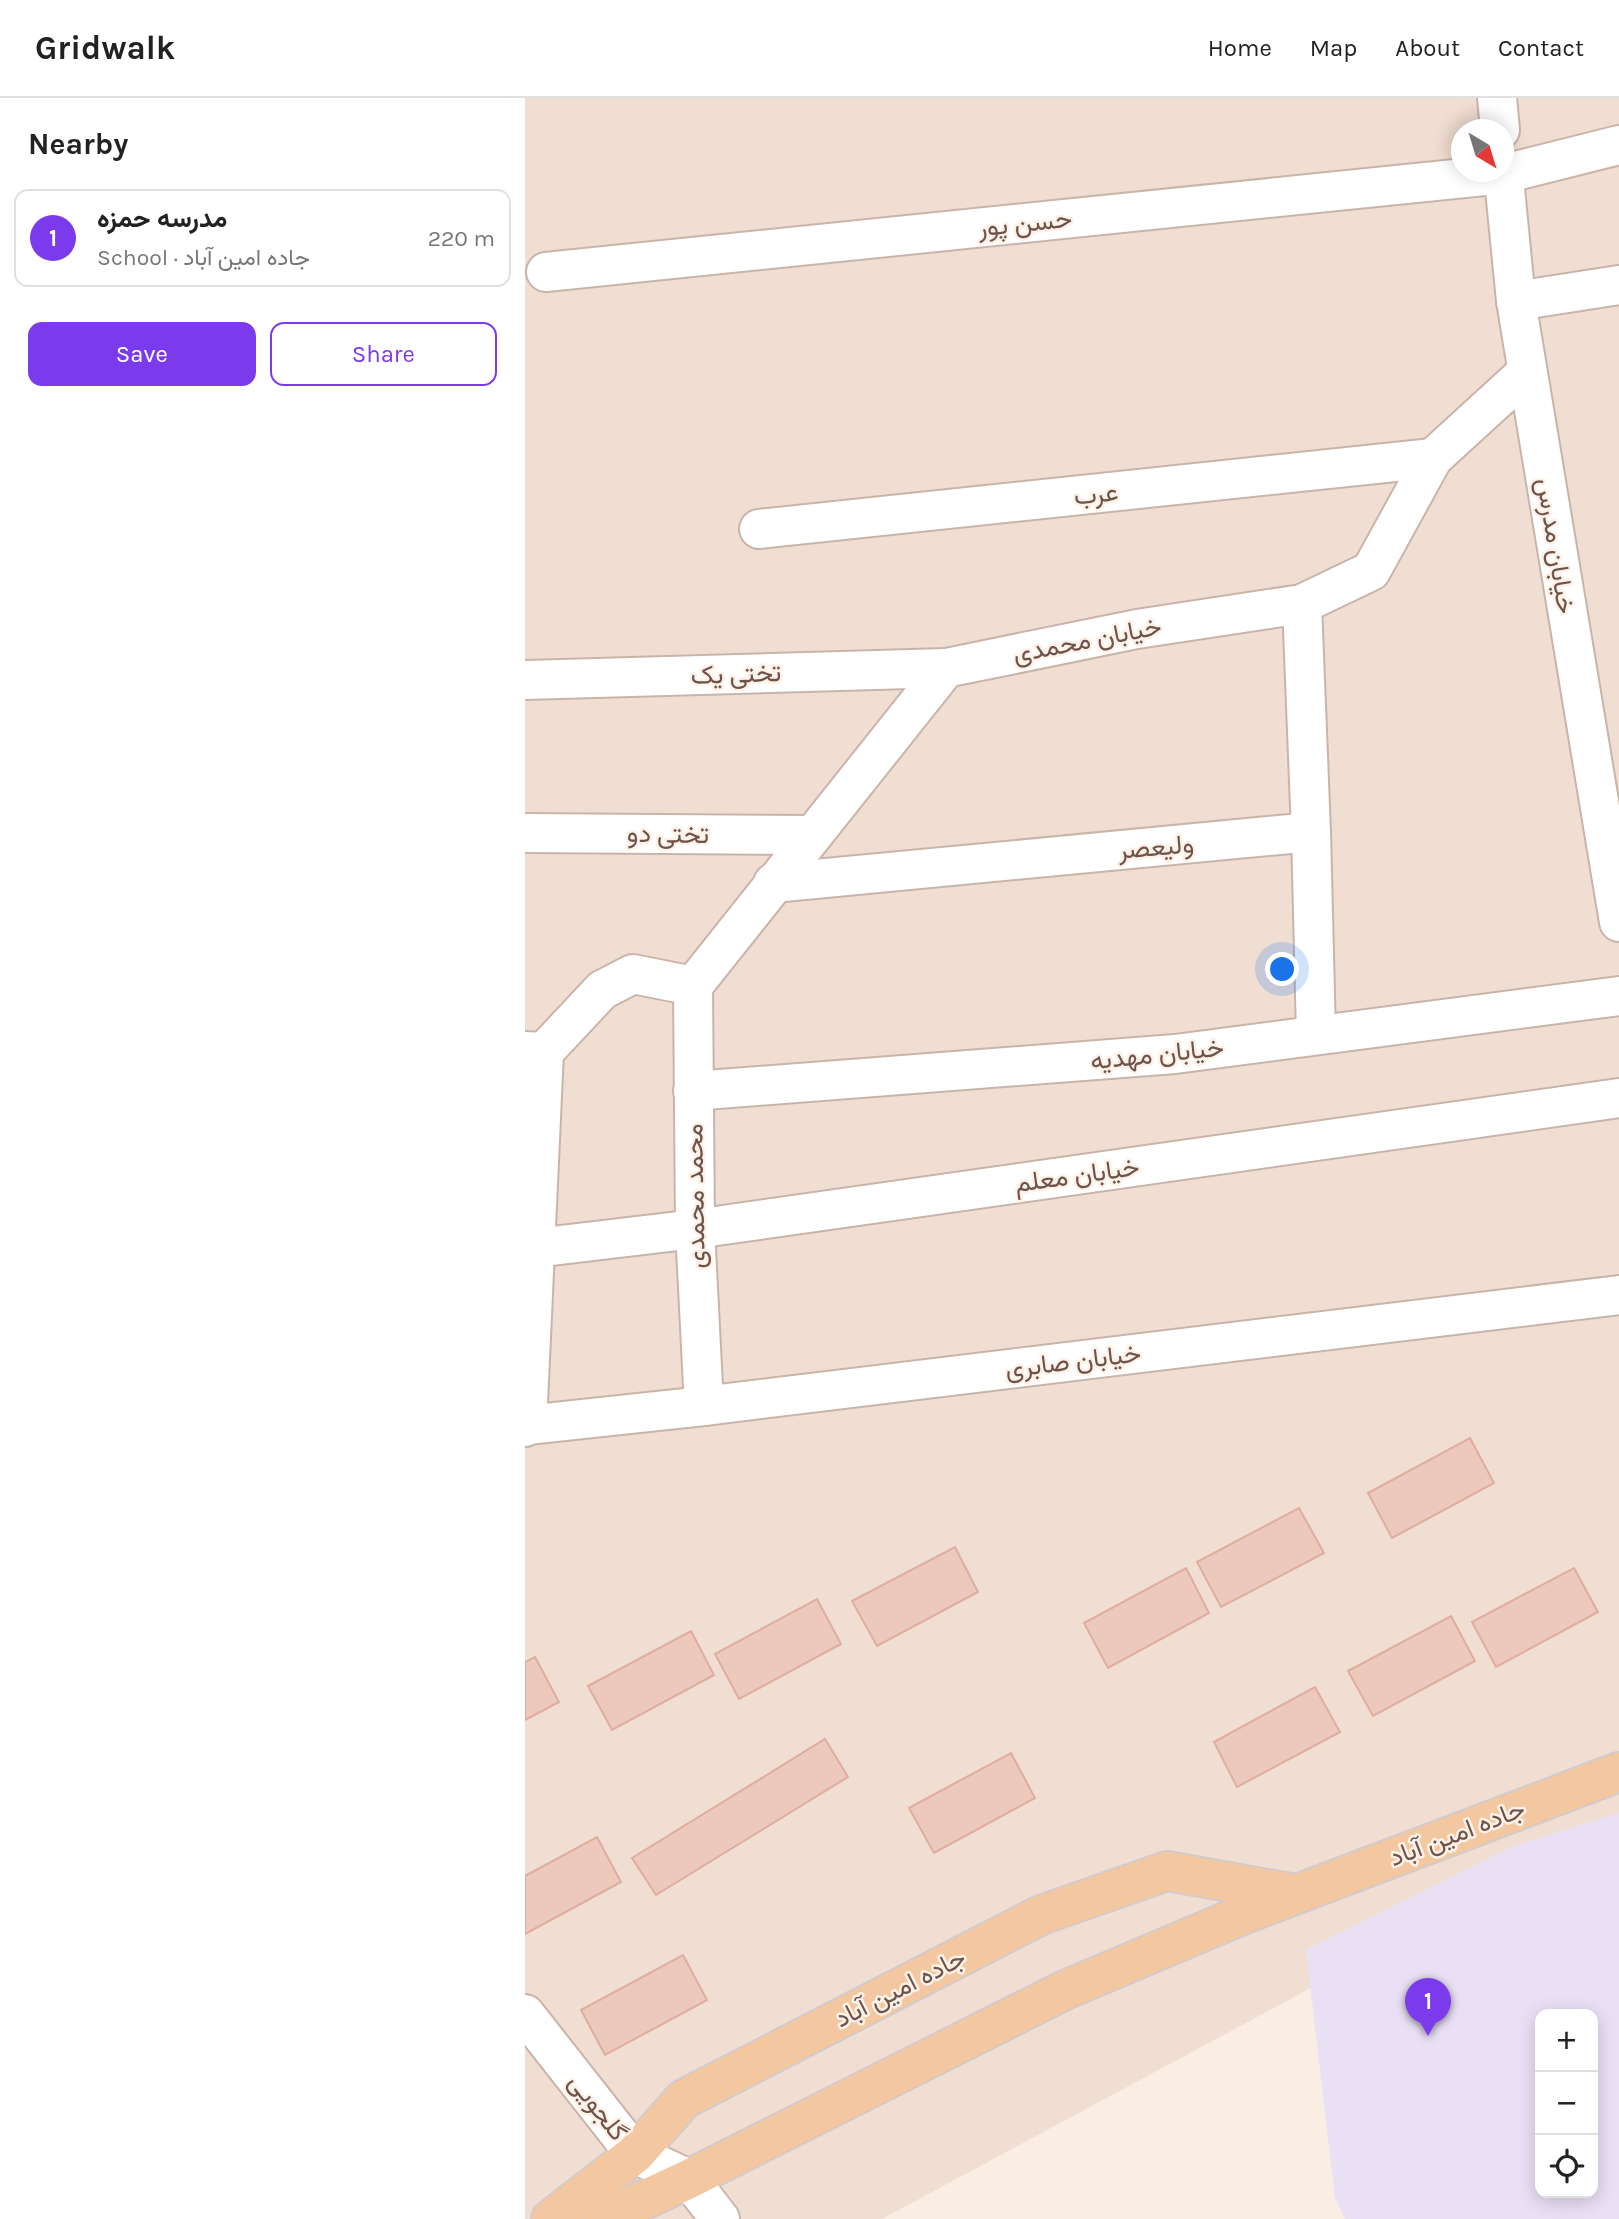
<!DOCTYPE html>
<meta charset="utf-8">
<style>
:root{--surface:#fff;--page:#f2f2f2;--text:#222;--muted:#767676;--line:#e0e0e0;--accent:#7c3aed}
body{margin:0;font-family:Karla,Vazirmatn,sans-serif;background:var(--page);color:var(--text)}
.controls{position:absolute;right:21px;bottom:21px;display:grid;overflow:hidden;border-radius:14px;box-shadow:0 4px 18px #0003}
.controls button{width:63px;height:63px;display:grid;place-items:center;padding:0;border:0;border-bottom:2px solid var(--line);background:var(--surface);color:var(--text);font:35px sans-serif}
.compass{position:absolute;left:926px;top:21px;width:63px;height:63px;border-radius:50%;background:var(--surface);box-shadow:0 4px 18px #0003;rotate:142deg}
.you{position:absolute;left:758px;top:872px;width:24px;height:24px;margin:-18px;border:5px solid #fff;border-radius:50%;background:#1a73e8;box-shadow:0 0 0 10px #1a73e833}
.badge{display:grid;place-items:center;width:46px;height:46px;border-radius:50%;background:var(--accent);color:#fff;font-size:23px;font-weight:700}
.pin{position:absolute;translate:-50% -58px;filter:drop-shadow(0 2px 4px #0008)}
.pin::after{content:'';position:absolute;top:37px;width:24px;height:21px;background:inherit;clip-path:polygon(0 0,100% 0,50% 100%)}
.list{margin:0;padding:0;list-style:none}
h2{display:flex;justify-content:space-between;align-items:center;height:91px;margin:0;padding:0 28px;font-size:30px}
h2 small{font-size:23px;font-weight:400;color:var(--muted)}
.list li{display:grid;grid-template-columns:46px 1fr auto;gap:21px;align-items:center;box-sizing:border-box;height:98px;margin:0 14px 14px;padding:0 14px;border:2px solid var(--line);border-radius:14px}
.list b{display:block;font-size:26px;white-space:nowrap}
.list p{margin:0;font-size:23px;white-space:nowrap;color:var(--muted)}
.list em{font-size:23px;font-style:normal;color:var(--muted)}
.actions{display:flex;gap:14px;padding:21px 28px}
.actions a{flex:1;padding:16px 0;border:2px solid var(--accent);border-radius:14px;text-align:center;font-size:24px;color:var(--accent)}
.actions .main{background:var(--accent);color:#fff}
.icon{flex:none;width:38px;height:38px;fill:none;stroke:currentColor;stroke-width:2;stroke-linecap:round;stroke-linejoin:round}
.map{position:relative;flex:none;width:1094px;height:2121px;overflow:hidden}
header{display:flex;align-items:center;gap:42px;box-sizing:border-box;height:98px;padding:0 35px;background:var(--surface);border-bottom:2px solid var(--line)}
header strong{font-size:33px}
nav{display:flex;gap:38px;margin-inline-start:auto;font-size:24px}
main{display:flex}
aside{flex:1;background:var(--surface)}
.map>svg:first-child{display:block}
.residential{fill:#f1ded2;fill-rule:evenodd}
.education{fill:#eae0f6;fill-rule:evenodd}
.building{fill:#edc9bd;stroke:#dead9f;stroke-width:2}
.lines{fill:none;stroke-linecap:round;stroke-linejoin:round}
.minor-casing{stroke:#c9b4aa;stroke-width:42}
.major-casing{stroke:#d4cbc9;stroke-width:42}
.minor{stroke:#fff;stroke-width:38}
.major{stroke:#f3c8a0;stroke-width:38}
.labels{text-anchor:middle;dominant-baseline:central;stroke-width:5;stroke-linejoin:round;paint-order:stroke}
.street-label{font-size:26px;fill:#6f534b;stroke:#fdf2e8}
</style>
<header>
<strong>Gridwalk</strong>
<nav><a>Home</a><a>Map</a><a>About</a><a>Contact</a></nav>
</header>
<main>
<aside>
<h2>Nearby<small></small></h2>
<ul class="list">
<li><span class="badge">1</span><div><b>مدرسه حمزه</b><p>School · جاده امین آباد</p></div><em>220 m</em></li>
</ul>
<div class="actions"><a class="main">Save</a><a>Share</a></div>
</aside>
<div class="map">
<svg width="1094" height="2121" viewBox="0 0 1094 2121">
<rect width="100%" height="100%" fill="#faede3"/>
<path class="residential" d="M0,0H1094V1724L357,2121H0ZM936,32H978V74H936Z"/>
<path class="education" d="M1094,1715V2121H820L810,2100L781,1852L989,1748ZM1015,1916H1068V2095H1015Z"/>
<g class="building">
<path d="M945,1340L969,1385L867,1440L843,1395Z"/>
<path d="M774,1410L799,1455L696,1509L672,1464Z"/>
<path d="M430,1449L453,1494L352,1548L327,1503Z"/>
<path d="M661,1470L684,1515L583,1570L559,1525Z"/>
<path d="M1049,1470L1073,1514L971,1569L947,1524Z"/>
<path d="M292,1501L316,1546L214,1601L190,1556Z"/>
<path d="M926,1518L950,1563L848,1618L823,1573Z"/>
<path d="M166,1533L189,1577L87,1632L63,1588Z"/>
<path d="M10,1559L34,1604L0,1622V1564Z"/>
<path d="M790,1589L815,1634L712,1689L689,1644Z"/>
<path d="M300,1641L323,1679L131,1797L107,1760Z"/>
<path d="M486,1655L510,1700L409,1755L384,1710Z"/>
<path d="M72,1739L96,1784L0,1836V1778Z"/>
<path d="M158,1857L182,1902L80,1957L56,1912Z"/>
</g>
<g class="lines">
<defs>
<g id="minor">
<path d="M972,0L975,32"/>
<path d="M978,71L991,203L1094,824"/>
<path d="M21,174L979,76L1094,47"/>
<path d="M991,203L1094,187"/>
<path d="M234,431L908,360"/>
<path d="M0,582L421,570"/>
<path d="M786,734L791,937"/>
<path d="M0,735L286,737"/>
<path d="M248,785L786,734L777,506"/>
<path d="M168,888L421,570L612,531L777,506L846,473L908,360L1002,274"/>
<path d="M168,888L170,1131L179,1308"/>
<path d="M0,953L19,954L77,892L108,876L168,888"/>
<path d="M168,993L650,956L1094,898"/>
<path d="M10,1150L170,1131L1094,1000"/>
<path d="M2,1327L179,1308L1094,1197"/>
<path d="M0,1329L2,1327L19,954"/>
<path d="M0,1916L110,2056L164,2081L195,2121"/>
</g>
<g id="major">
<path d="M26,2121L110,2056L159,2001L516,1817L642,1773L771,1796"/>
<path d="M78,2121L164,2081L540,1892L722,1815L1094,1674"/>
</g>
</defs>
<use href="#minor" class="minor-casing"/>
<use href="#major" class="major-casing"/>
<use href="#minor" class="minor"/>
<use href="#major" class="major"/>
</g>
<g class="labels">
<g class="street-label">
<text transform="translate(500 125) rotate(-6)">حسن پور</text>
<text transform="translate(571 396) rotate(-6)">عرب</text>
<text transform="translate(1031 448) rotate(81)">خیابان مدرس</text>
<text transform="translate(562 542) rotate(-11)">خیابان محمدی</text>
<text transform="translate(211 576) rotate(-2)">تختی یک</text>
<text transform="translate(143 736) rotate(1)">تختی دو</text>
<text transform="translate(631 749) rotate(-5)">ولیعصر</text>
<text transform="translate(632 956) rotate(-6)">خیابان مهدیه</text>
<text transform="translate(552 1077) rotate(-8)">خیابان معلم</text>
<text transform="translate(170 1098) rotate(-91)">محمد محمدی</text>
<text transform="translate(548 1263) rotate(-7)">خیابان صابری</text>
<text transform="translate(932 1735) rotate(-21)">جاده امین آباد</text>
<text transform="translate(375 1890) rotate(-27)">جاده امین آباد</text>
<text transform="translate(73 2009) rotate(52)">گلجویی</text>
</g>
</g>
</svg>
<div class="controls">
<button>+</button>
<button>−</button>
<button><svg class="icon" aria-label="locate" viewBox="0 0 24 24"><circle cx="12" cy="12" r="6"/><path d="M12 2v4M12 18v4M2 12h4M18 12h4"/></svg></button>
</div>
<svg class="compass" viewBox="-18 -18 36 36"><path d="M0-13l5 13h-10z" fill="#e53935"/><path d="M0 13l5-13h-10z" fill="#767676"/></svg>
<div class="you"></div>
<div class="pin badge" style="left:903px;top:1938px">1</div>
</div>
</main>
